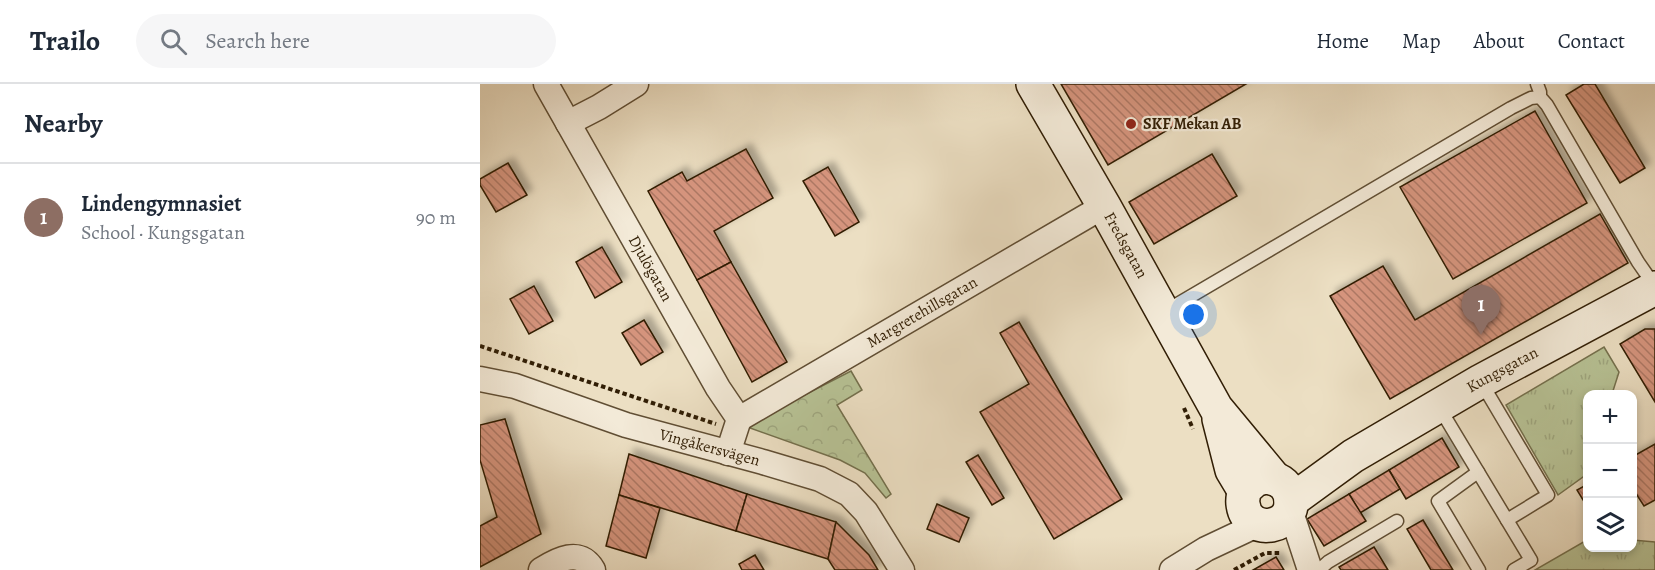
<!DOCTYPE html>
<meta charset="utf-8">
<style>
:root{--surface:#fff;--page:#f6f6f7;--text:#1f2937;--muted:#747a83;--line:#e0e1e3;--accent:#db2777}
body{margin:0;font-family:Alegreya,serif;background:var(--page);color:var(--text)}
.controls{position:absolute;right:18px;bottom:18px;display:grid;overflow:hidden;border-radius:12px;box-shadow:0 3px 9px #0003}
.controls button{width:54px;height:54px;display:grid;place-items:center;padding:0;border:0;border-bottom:2px solid var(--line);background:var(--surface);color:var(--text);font:30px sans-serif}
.you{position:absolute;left:714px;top:231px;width:21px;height:21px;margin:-15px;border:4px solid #fff;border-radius:50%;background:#1a73e8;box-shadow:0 0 0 9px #1a73e833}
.badge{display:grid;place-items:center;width:39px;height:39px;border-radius:50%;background:var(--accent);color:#fff;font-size:20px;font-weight:700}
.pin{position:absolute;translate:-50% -50px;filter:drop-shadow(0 2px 3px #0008)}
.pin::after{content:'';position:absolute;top:32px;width:21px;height:18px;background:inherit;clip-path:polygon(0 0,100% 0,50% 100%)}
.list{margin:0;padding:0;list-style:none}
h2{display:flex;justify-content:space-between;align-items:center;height:78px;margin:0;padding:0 24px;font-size:26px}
h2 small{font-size:20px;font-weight:400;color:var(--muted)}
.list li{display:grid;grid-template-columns:39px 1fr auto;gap:18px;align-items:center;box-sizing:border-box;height:108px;padding:0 24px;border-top:2px solid var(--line)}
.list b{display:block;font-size:22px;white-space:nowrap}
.list p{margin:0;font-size:20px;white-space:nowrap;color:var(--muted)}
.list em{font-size:20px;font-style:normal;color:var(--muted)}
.icon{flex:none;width:33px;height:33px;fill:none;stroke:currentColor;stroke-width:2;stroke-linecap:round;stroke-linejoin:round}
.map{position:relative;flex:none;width:1175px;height:486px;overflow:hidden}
header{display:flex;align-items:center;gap:36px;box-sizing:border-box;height:84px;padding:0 30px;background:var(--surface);border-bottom:2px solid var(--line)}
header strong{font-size:28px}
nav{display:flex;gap:33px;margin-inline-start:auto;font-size:21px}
.search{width:420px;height:54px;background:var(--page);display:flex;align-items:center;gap:15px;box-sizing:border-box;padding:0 21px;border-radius:33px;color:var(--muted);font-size:22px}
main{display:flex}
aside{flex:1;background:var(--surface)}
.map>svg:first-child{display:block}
.grass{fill:url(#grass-tufts);stroke:#74704d;stroke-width:1.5}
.forest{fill:url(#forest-crowns);stroke:#74704d;stroke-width:1.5}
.building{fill:url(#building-back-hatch);stroke:#311e05;stroke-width:1.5;filter:url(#shadow)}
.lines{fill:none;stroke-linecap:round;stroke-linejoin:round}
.lane-casing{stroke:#604e34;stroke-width:15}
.street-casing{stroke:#604e34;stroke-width:27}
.secondary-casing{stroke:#311e05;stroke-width:36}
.path{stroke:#311e05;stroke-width:4;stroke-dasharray:4.5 3;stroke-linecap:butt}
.lane{stroke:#f3ead8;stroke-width:12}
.street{stroke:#f3ead8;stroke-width:24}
.secondary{stroke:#f3ead8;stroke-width:33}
.poi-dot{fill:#8f2418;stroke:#f3ead8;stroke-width:2}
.labels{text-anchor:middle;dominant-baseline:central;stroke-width:4.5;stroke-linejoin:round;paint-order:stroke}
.poi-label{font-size:16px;font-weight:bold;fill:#311e05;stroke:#f3ead8;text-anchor:start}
.street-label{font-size:16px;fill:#311e05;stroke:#f3ead8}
</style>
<header>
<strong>Trailo</strong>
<div class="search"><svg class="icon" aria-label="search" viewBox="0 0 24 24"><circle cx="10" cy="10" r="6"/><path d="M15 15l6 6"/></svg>Search here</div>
<nav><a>Home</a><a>Map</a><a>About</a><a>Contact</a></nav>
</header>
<main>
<aside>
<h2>Nearby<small></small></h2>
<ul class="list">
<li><span class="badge" style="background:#8d6e63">1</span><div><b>Lindengymnasiet</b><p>School · Kungsgatan</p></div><em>90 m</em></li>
</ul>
</aside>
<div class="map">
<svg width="1175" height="486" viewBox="0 0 1175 486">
<defs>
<pattern id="grass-tufts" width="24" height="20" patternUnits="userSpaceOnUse" patternTransform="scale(1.5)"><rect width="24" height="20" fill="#b7c295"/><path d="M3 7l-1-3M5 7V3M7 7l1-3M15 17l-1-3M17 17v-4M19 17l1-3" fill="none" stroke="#9ea67f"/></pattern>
<pattern id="forest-crowns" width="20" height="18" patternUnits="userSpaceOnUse" patternTransform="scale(1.5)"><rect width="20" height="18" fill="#b7c295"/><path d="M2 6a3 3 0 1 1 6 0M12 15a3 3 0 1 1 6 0" fill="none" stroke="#9ea67f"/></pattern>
<pattern id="building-back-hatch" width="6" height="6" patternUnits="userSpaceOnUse" patternTransform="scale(1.5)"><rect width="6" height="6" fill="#d5947d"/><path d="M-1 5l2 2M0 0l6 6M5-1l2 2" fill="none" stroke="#ad7864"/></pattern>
<filter id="shadow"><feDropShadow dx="5.5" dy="-5.5" stdDeviation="3" flood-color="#0004"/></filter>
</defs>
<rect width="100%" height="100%" fill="#ecdfc3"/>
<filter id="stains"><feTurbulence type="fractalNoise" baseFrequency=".00333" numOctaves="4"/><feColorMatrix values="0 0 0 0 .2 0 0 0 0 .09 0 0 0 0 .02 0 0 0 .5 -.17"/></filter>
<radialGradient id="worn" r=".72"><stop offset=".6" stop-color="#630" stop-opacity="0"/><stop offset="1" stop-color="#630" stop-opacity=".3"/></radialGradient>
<g class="grass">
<path d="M1124,263L1139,288L1132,310H1108L1107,390L1078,411L1026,321Z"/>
<path d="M1107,456L1108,464H1152L1153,456L1175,458V486H1055Z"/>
</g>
<path class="forest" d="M371,287L382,306L357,321L411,410L406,414L385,389L360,376L270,344V339Z"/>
<g class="building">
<path d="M581,0H766L628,81Z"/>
<path d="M1104,0H1115L1165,84L1140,99L1086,11Z"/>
<path d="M1055,27L1107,119L973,195L920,103Z"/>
<path d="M266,65L293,114L234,147L251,178L217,196L168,107L202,88L207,97Z"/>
<path d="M732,70L757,112L674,160L649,118Z"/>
<path d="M28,79L47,111L16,128L0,101V95Z"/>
<path d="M348,83L379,138L355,152L323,97Z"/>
<path d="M1120,130L1148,179L910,315L850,212L903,182L935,236Z"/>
<path d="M122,163L142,198L115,214L96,178Z"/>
<path d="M251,178L307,278L272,298L217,196Z"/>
<path d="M54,202L73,237L49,250L30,215Z"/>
<path d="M164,236L183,268L161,281L142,249Z"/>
<path d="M539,238L642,415L574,455L500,328L549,300L520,249Z"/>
<path d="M1165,245H1175V318L1140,260Z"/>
<path d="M25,335L61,450L0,483V442L17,433L0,376V341Z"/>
<path d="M962,354L979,383L926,415L909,386Z"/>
<path d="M1175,360V416L1164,422L1157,411L1152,414V373Z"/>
<path d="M149,370L267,410L256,447L139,411Z"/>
<path d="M498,371L524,414L512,421L486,378Z"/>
<path d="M909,386L920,405L880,429L869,410Z"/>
<path d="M1108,400V424L1097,406Z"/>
<path d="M267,410L356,438L348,475L256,447Z"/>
<path d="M869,410L886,437L844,462L827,435Z"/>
<path d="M139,411L180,424L166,474L126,462Z"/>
<path d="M457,420L489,434L479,458L447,445Z"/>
<path d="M943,436L973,486H951L927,445Z"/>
<path d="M356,438L389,471L398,486H355L348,475Z"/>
<path d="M894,463L908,486H861L859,483Z"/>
<path d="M275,471L284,486H262L259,480Z"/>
<path d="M796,473L804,486H773Z"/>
</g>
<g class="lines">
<defs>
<g id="lane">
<path d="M1057,0L1060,8V13L1067,21L1158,178L1174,201"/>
<path d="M684,228L1031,24L1051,14L1060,13"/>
<path d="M1001,298L1068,411L1027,436"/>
<path d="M959,323L1051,476L1034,486"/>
<path d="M998,388L958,417L999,486"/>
<path d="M839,486L848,478L917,437"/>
</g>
<g id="street">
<path id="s1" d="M66,0L238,304L259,335L248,369"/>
<path d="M88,39L119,23L156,0"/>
<path id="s2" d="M0,295L35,302L146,341L283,378L340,395L369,410L386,428L422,486"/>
<path id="s3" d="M259,335L624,122"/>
<path d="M810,425L830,486"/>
<path d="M61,486C77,476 100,463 113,486"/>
<path d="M692,486L726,465L779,440"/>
</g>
<g id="secondary">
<path id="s4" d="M553,0L624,122L736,324L794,394"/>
<path d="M739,335L752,386L764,406"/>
<path d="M785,393C797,394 807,399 810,411C819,445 767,454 763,420C762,416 764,410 764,406L775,396Z"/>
<path id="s5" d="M811,417L873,372L1001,297L1175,204"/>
</g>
</defs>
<use href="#lane" class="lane-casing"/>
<use href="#street" class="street-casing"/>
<use href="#secondary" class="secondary-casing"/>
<g class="path">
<path d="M0,262L236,340"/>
<path d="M704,324L713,345"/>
<path d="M754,486L785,469H802"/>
</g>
<use href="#lane" class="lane"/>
<use href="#street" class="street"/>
<use href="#secondary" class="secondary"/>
</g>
<circle class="poi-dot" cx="651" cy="40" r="6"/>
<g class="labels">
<g class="poi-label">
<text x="663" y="40">SKF Mekan AB</text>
</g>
<g class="street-label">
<text stroke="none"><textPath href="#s4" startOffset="186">Fredsgatan</textPath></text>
<text stroke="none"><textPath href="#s1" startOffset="212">Djulögatan</textPath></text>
<text stroke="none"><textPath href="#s3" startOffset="212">Margretehillsgatan</textPath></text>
<text stroke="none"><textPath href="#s5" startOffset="249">Kungsgatan</textPath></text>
<text stroke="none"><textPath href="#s2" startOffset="240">Vingåkersvägen</textPath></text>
</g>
</g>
<rect width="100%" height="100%" filter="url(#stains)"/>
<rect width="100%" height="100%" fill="url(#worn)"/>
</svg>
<div class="controls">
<button>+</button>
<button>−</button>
<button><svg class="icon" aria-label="layers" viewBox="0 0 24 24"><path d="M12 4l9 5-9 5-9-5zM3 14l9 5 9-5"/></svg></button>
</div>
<div class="you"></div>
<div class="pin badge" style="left:1001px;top:251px;background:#8d6e63">1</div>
</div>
</main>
